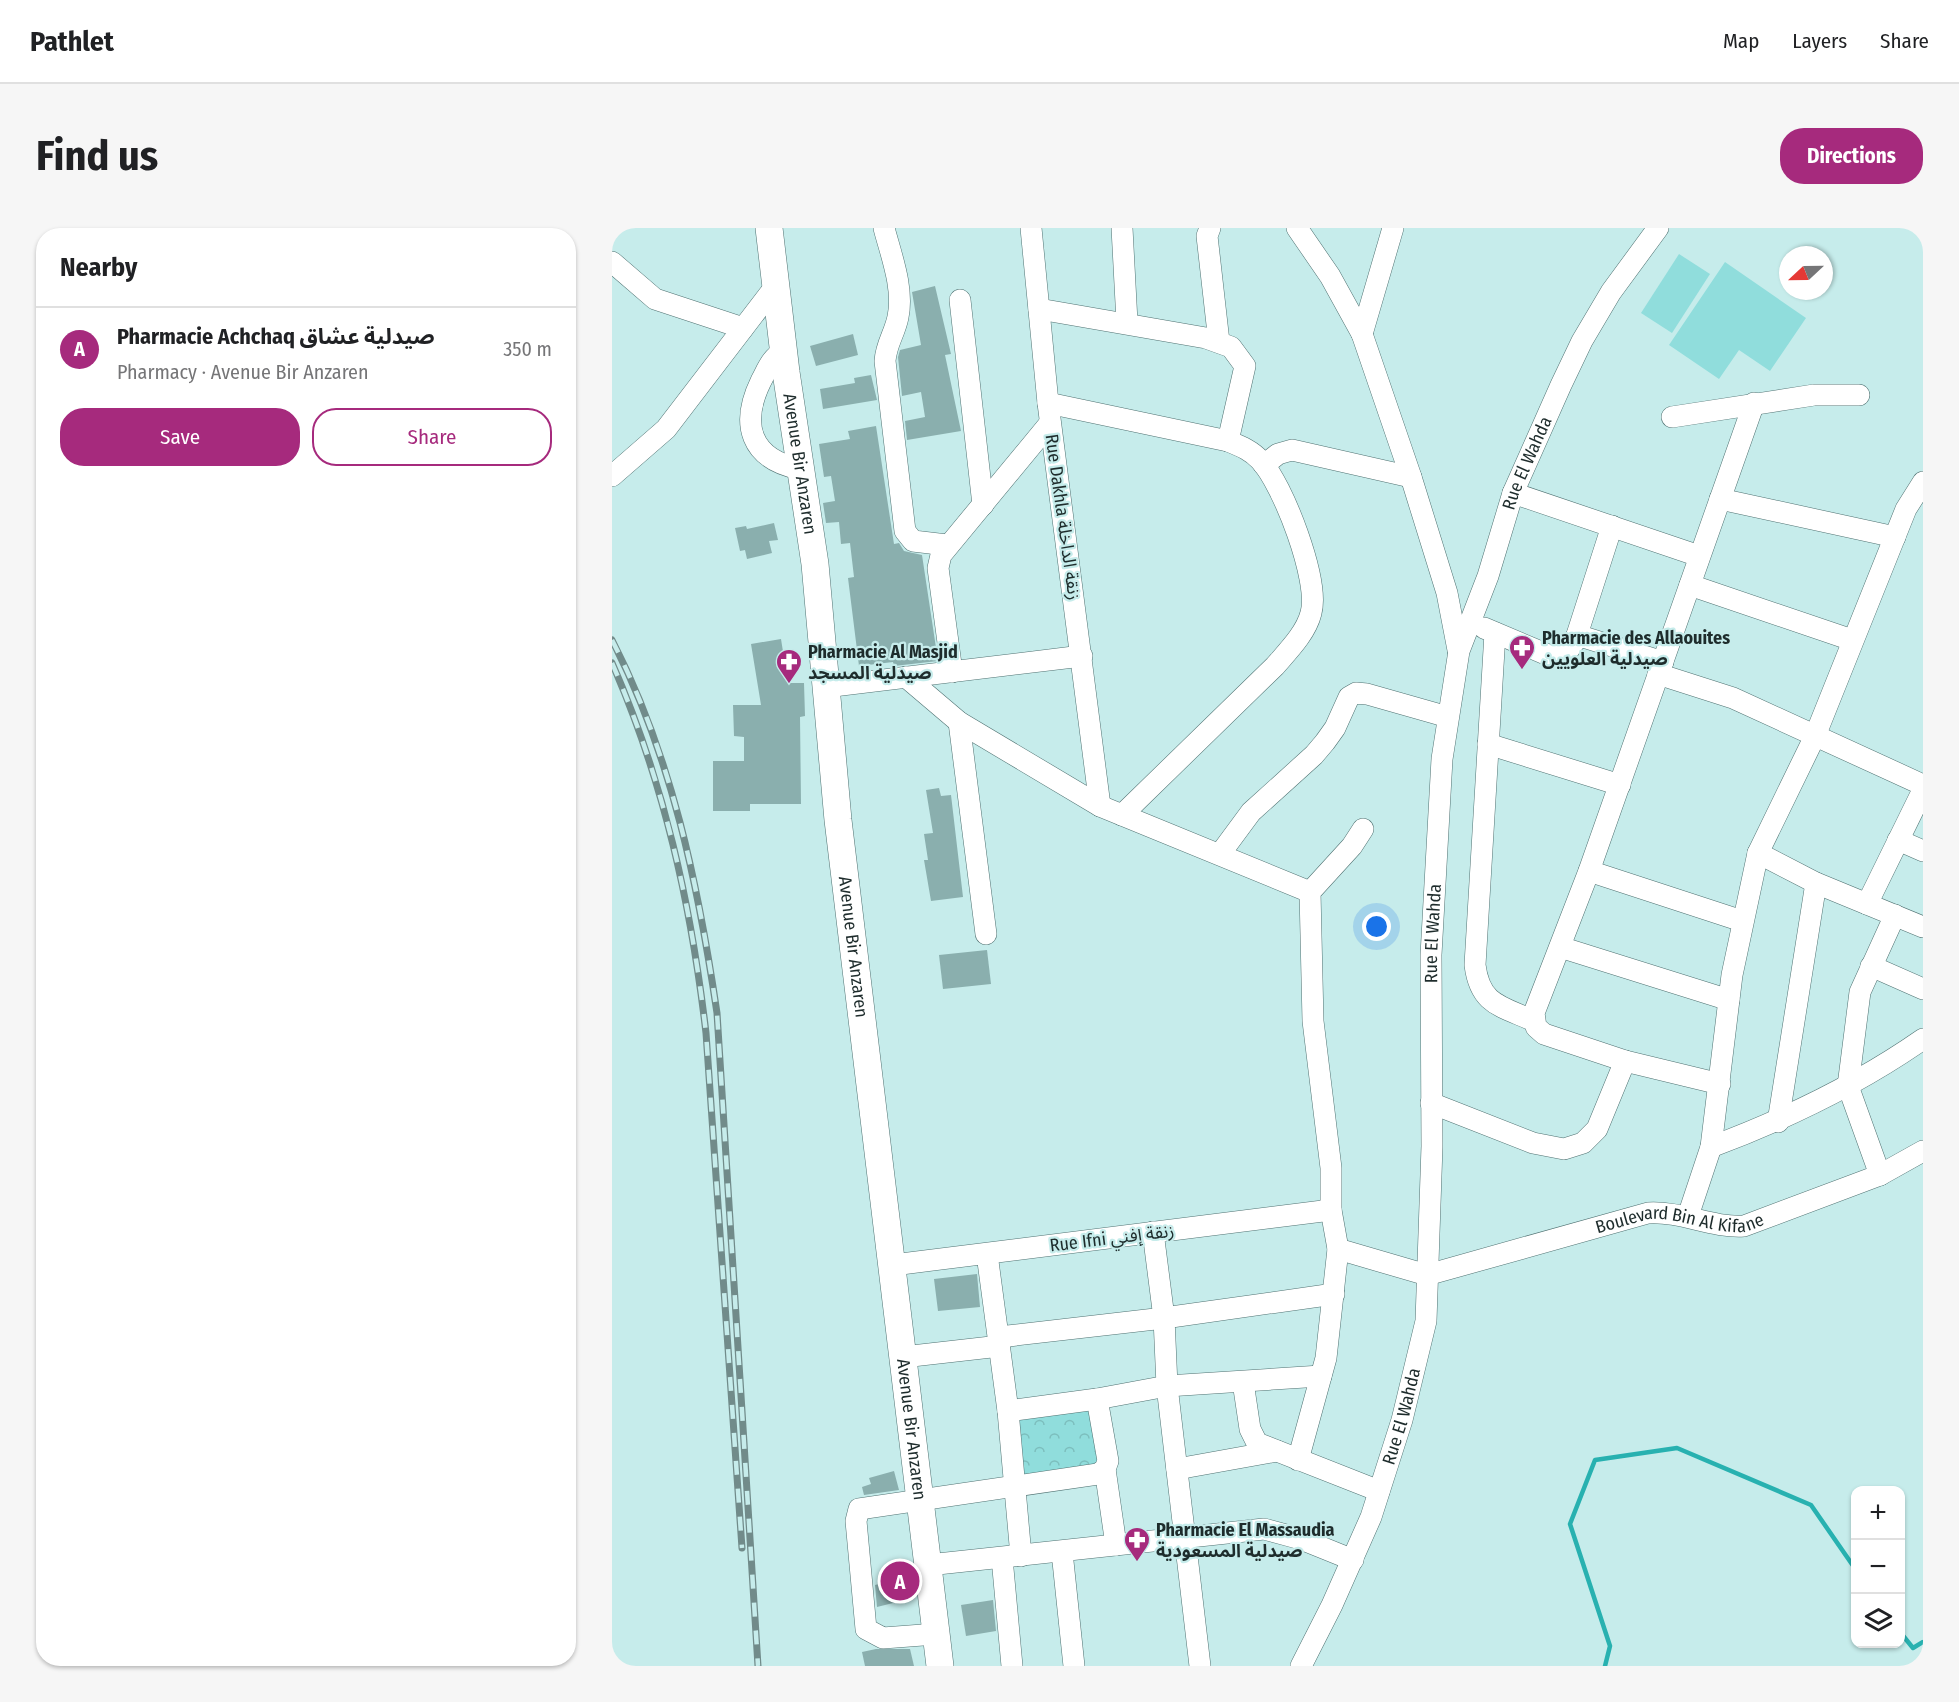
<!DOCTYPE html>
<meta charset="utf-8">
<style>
:root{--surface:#fff;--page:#f6f6f6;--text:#202124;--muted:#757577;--line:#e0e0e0;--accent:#a62a7d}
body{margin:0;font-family:"Fira Sans Condensed","Noto Sans Arabic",sans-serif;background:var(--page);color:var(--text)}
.controls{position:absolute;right:18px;bottom:18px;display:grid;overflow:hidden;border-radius:12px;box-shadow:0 2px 4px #0004}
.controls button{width:54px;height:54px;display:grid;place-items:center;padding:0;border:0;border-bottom:2px solid var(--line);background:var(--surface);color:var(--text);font:30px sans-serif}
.compass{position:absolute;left:1167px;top:18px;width:54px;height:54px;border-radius:50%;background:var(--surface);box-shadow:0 2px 4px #0004;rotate:248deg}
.you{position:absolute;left:765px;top:699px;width:21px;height:21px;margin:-15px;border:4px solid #fff;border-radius:50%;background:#1a73e8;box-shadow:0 0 0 9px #1a73e833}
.badge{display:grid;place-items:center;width:39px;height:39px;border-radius:50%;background:var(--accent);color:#fff;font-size:20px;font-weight:700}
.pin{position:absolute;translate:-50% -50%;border:3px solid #fff;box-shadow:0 2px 6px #0006}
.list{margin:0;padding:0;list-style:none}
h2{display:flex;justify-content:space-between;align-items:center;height:78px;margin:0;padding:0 24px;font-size:26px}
h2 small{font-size:20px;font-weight:400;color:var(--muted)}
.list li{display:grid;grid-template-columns:39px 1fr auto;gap:18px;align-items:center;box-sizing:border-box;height:84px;padding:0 24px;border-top:2px solid var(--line)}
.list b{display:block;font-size:22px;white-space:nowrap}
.list p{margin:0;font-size:20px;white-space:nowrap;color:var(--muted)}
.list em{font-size:20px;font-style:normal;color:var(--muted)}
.actions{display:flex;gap:12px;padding:18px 24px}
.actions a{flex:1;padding:14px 0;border:2px solid var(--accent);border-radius:24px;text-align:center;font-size:21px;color:var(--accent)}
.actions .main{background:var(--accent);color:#fff}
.icon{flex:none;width:33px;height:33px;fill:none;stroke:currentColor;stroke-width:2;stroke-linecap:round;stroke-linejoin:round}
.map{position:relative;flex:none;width:1311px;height:1438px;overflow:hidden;border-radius:24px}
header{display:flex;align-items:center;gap:36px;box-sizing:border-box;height:84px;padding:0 30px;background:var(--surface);border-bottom:2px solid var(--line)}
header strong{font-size:28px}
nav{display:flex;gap:33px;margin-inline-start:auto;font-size:21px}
.intro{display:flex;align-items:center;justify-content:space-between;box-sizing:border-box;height:144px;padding:0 36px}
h1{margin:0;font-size:42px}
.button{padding:15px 27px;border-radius:24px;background:var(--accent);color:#fff;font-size:21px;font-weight:700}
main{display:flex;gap:36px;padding:0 36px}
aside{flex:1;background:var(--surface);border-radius:24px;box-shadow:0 2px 4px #0004}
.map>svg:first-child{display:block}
.park{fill:url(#park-crowns)}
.garden{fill:#90dddc}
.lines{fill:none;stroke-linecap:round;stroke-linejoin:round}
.stream{stroke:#28b1b0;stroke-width:4.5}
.building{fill:#8aafae}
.minor-casing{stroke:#507272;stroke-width:22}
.major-casing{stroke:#507272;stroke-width:28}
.minor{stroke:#fff;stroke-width:21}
.major{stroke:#fff;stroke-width:27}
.rail-casing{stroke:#718b8a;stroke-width:7}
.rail{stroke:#c6eceb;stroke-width:4.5;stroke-dasharray:14;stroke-linecap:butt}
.labels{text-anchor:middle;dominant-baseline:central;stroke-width:4.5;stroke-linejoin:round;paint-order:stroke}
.street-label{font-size:18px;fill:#1e2c2c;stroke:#c6eceb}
.poi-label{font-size:18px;font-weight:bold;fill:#1e2c2c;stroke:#c6eceb;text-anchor:start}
</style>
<header>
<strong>Pathlet</strong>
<nav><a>Map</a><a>Layers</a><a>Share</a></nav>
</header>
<div class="intro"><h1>Find us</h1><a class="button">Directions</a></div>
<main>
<aside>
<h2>Nearby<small></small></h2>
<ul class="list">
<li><span class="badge">A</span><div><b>Pharmacie Achchaq صيدلية عشاق</b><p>Pharmacy · Avenue Bir Anzaren</p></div><em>350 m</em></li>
</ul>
<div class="actions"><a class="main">Save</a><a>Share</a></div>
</aside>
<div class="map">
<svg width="1311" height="1438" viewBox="0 0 1311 1438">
<defs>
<pattern id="park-crowns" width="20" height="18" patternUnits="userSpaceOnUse" patternTransform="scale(1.5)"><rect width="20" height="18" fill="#90dddc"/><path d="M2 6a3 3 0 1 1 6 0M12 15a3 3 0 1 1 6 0" fill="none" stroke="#7cbebd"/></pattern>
</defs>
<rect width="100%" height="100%" fill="#c6eceb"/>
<path class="park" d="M480,1178L487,1238L411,1250L403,1190Z"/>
<g class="garden">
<path d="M1067,26L1098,46L1060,105L1029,85Z"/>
<path d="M1113,34L1194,90L1158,143L1127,122L1107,151L1057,117Z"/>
</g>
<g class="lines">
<g class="stream">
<path d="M1288,1404L1301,1420L1311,1414"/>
<path d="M993,1438L998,1418L958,1296L983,1232L1065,1220L1199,1277L1244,1342"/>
</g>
</g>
<g class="building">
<path d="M323,58L339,126L333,127L349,203L295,212L293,193L313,189L309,164L290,168L286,129L288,122L309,117L300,64Z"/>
<path d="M241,106L246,127L204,138L198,118Z"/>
<path d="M259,147L265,172L211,181L208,161L243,155L242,150Z"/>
<path d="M264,198L282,316L287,315L292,323L310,327L326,433L282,438L281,434L247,438L236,350L242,349L238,315L229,316L227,294L214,295L211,275L223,273L219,248L212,249L207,216L238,211L236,203Z"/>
<path d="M162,295L166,312L157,313L160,325L135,331L133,322L128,323L123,300L134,298L135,301Z"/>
<path d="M169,411L176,455H192L193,488L188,489L189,576H138V583H101V533H132V509L122,508L121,477H149L139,416Z"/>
<path d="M327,560L329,568L339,567L351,669L319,673L312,632H316L312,606L321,605L314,562Z"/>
<path d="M375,722L379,756L331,761L327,727Z"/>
<path d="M365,1046L368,1079L326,1083L322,1051Z"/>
<path d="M282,1243L287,1262L252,1267L250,1259L259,1256L257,1250Z"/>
<path d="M279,1353L285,1374L265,1379L263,1357Z"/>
<path d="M381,1372L384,1403L354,1408L349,1377Z"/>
<path d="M264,1421H298L302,1438H253L250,1424Z"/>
</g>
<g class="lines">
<defs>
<g id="minor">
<path d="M272,0C279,27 292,60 286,89C283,105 274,116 273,133L293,303L301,313L335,317"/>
<path d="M419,0L436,175L488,578"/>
<path d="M510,0L515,94"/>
<path d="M598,0L595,8L607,114"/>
<path d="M685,0L718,48L750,106L799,249L835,365L846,422"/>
<path d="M0,34L43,71L131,100"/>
<path d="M348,72L371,277"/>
<path d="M427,81L594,110L619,119L633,138L616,213"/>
<path d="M750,106L781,0"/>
<path d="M172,123C159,130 156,140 149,153C128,196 138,231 188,241"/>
<path d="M436,175L616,213C628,218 639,222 648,232C671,256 708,353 699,385C694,405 676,423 663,438L510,587"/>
<path d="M1060,189L1202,167H1247"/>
<path d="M652,237L666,226L680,222L799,249"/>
<path d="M0,248L54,201L165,56"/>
<path d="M901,265L1087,328"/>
<path d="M1108,271L1283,309"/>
<path d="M1078,357L1240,412"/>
<path d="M872,400L936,427H953L963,413L1000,298"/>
<path d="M883,405L863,737C868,777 889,778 922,793"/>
<path d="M965,407L1051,434"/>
<path d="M340,444L326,340L329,327L438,195"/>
<path d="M1046,446L1121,470L1311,557"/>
<path d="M294,449L347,494L488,578L698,664"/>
<path d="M213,459L470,428"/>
<path d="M347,494L374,706"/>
<path d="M876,516L1008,557"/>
<path d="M1286,612L1311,623"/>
<path d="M1146,625L1204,655L1311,699"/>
<path d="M608,626L639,584L702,527L713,514L723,500L737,469L744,465L755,466L836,489"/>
<path d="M977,643L1130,693"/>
<path d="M1255,676L1311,562"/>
<path d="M948,719L1117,772"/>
<path d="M1259,738L1311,761"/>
<path d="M1108,856L1013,833L932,806L924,799L922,785L977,643L1142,175"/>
<path d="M819,875L921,915L952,921L971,915L985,901L1013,833"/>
<path d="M1166,894L1204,655"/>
<path d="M1099,919C1174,891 1245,857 1311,811"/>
<path d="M1268,947L1236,858L1248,764L1283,687"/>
<path d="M1076,988L1099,919L1120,747L1146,625L1203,508L1294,281L1311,254"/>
<path d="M541,1004L552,1090L555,1158L588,1438"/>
<path id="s1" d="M726,1021L815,1047L1036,985C1070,983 1099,1000 1132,998L1268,947L1311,923"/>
<path d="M375,1026L396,1183L409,1328"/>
<path d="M281,1037L719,982"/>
<path d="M387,1109L552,1090L722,1066"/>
<path d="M291,1129L388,1118"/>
<path d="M631,1154L638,1201L645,1215L767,1263"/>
<path d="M396,1183L485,1171L555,1158L709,1148"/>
<path d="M686,1232L714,1130L726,1021L719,982V940L701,793L698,664L740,618L751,601"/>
<path d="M493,1241L504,1317"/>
<path d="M565,1241L665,1223"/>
<path d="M450,1324L462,1438"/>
<path d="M390,1330L400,1438"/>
<path d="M316,1337L652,1301L689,1311L741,1332"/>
<path d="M324,1406L271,1410L254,1401L244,1293L247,1281L486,1246L493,1241L496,1233L485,1171"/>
<path id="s2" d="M689,1438L720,1377L759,1289L790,1192L814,1093L820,918L819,727L830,531L847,423L876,348L901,265L949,157L970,113L999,64L1046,0"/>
</g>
<g id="major">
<path id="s3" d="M157,0L174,144L203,336L226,592L328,1438"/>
</g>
</defs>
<use href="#minor" class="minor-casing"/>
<use href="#major" class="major-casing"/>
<use href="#minor" class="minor"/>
<use href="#major" class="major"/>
<defs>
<g id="rail">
<path d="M0,412C60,529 86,656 105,785L146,1438"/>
<path d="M0,435C52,554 79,676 94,805L130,1320"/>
</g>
</defs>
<use href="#rail" class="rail-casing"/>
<use href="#rail" class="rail"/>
</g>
<defs>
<symbol id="pharmacy-pin" viewBox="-11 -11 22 30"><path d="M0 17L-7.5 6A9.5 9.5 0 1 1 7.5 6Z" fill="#a62a7d" stroke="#c6eceb"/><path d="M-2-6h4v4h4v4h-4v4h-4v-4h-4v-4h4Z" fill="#fff"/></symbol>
</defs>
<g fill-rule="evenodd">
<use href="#pharmacy-pin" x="895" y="405" width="30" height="40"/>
<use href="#pharmacy-pin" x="162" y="419" width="30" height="40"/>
<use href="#pharmacy-pin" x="510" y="1297" width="30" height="40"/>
</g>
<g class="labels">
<g class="street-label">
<text stroke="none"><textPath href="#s2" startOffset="1240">Rue El Wahda</textPath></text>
<text stroke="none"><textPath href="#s3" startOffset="238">Avenue Bir Anzaren</textPath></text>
<text transform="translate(451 289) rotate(82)">Rue Dakhla زنقة الداخلة</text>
<text stroke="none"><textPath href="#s2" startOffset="756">Rue El Wahda</textPath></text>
<text stroke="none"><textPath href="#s3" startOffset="724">Avenue Bir Anzaren</textPath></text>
<text stroke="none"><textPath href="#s1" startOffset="354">Boulevard Bin Al Kifane</textPath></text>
<text transform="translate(500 1010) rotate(-7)">Rue Ifni زنقة إفني</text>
<text stroke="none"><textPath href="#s2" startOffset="270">Rue El Wahda</textPath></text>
<text stroke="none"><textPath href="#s3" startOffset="1210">Avenue Bir Anzaren</textPath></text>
</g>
<g class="poi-label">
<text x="930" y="410">Pharmacie des Allaouites<tspan x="930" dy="21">صيدلية العلويين</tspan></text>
<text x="196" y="424">Pharmacie Al Masjid<tspan x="196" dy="21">صيدلية المسجد</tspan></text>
<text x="544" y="1302">Pharmacie El Massaudia<tspan x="544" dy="21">صيدلية المسعودية</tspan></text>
</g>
</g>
</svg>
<div class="controls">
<button>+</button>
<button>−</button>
<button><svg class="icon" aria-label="layers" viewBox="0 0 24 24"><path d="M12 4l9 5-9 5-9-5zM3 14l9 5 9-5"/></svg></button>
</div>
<svg class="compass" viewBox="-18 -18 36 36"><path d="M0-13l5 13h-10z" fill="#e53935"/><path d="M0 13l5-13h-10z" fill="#757577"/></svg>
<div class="you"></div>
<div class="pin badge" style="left:288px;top:1353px">A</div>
</div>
</main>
